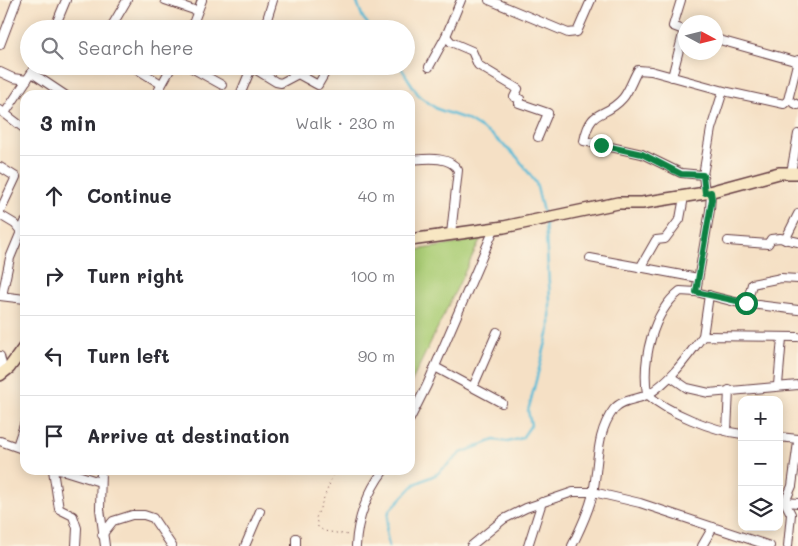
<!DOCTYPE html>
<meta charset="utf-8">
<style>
:root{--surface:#fff;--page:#f2f2f3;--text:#2b2b33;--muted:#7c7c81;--line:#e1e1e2}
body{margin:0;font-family:Mali,sans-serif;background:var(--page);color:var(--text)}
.controls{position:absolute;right:15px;bottom:15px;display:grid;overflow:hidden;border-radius:10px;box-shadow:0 2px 12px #0003}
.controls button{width:45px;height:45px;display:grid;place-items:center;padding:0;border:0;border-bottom:1px solid var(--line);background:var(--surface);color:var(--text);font:25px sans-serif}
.compass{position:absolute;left:678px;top:15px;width:45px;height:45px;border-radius:50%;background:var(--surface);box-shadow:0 2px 12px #0003;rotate:97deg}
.stop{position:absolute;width:15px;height:15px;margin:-11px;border:4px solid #0b8043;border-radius:50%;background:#fff}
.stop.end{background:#0b8043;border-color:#fff;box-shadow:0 1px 5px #0008}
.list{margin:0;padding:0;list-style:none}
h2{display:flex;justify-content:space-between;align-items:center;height:65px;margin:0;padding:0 20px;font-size:21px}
h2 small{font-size:16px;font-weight:400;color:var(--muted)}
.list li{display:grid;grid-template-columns:32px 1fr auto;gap:15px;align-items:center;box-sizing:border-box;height:80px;padding:0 20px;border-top:1px solid var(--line)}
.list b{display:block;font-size:19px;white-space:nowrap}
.list em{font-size:16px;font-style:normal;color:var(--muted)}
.icon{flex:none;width:28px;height:28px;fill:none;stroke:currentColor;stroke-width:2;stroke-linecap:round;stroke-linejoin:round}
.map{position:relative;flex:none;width:798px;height:546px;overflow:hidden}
.search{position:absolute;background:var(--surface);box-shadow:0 2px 12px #0003;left:20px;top:20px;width:395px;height:55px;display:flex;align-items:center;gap:12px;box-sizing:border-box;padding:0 18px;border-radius:28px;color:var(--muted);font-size:19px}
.panel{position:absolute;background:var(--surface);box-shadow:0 2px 12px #0003;left:20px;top:90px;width:395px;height:385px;border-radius:15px}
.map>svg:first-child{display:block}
.green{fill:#abcd76;stroke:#7a7650}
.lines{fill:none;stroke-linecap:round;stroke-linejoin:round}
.stream{stroke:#58bbd7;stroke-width:2.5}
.street-casing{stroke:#643c42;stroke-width:10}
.secondary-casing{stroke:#643c42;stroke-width:14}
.path{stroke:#643c42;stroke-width:1;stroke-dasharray:1 4;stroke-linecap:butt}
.street{stroke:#fff;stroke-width:8}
.secondary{stroke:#f8e7c3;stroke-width:11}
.route{stroke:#0b8043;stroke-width:6}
</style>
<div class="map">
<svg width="798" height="546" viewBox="0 0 798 546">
<rect width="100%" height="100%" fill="#fcf5e5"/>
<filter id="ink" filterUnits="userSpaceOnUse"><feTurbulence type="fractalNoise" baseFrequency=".02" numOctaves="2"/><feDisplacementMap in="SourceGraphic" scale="10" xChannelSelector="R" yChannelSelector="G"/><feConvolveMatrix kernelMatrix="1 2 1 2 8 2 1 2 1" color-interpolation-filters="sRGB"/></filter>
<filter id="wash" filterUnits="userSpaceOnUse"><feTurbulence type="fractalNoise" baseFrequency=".0096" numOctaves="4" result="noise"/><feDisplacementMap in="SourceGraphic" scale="20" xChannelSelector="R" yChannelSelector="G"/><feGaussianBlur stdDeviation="1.12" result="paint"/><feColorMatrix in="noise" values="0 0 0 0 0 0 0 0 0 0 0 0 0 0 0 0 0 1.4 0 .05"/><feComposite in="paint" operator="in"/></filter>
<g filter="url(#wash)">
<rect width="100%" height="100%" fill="#f5e0c5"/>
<path class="green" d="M482,236L410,385V251L461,243Z"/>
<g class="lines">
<g class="stream">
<path d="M356,0L363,18L372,29"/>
<path d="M400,66L419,96L437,109L466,119L492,135L517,157L536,183L544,216"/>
<path d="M389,546L386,532L389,511L415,484L437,474L461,453L494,440L508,442L522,438L531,425L528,411L550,327V299L545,221"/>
</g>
</g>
</g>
<g filter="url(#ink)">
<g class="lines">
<defs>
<g id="street">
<path d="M165,0L197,11"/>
<path d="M489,0L568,33L577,32L591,0"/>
<path d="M681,0L673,26L686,31"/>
<path d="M54,29L66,0"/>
<path d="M110,29L127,0"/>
<path d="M191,29L202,0"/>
<path d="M264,29L273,0"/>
<path d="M446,36L451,42L472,51L478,65L518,89L514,97L520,99L519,103L548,113L538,137"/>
<path d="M716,39L798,62"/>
<path d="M0,45L17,0"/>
<path d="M132,66L161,84"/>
<path d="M188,66L222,85"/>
<path d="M250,66L276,82L281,83L298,74L318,85L329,66"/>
<path d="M429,67L446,36L461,0"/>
<path d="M0,72L13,78L27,80"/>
<path d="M32,73L65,95"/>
<path d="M672,77L684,30"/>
<path d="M156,95L172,66"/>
<path d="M240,95L252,66"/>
<path d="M788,100L798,105"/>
<path d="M0,110L25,129"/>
<path d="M5,113L36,66"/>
<path d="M410,160C425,159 449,155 458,170L451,234"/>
<path d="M0,167L16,177L0,211"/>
<path d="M791,173L798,134"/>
<path d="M703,175L711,129L723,91"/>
<path d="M705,193L703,175L681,173L642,154L584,141C591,106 604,120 623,98C629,91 633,78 638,70L651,71L728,92L784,104L788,100L798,60"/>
<path d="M0,215L15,224L23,234"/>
<path d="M785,240L798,214"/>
<path d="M728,241L768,244L771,239L780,238L798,242"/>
<path d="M590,258L698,278"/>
<path d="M640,268L656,240L665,239L680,219L684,197"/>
<path d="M696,292L710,210L711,192"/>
<path d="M0,296L25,299"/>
<path d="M2,296L10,258L25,222"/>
<path d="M747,303L752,284L781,278L798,279"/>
<path d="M703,336L709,295"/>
<path d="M0,356L4,373"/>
<path d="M435,367L502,403"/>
<path d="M671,377L687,388L709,393L798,385"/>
<path d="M778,385L782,338"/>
<path d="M473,387L497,332"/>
<path d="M410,419L427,385L495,227"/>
<path d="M727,431L729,390"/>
<path d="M742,434C714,431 668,413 647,394C642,360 652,313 680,291L696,292L735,302L798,310"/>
<path d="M779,437L798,439"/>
<path d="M0,441L25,450"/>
<path d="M17,446L25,422"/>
<path d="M53,470L59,509L73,516L77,528L76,546"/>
<path d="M56,470L65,471L100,482"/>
<path d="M101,470L100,509L105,546"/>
<path d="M785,502L798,503"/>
<path d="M102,535L113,521L132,515H144L153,518L172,546"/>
<path d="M245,546L260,511"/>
<path d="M296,546V538"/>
<path d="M356,546C357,519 368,491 384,470"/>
<path d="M471,546L504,519L526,508L573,492H593L640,503L770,546"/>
<path d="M528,546L542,502"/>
<path d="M572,546C580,529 589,512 593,493C599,464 595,434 614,409C622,399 638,400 649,394C674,377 685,359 703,336L798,337"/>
<path d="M702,546L713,527"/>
<path d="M788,546L791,514L785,502L792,486L798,442"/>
</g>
<g id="secondary">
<path d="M410,240L504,227L618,203H642L705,193L779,173H798"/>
<path d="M0,375L9,368L25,346"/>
</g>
</defs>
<use href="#street" class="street-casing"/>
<use href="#secondary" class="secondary-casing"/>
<path class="path" d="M335,470L316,518L318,527L324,531L349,535"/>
<use href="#street" class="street"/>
<use href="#secondary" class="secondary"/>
</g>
</g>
<g class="lines" filter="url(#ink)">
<path class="route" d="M601,145L642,154L681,174L703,175L705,193L711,192L712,199L696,292L746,303"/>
</g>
</svg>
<div class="controls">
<button>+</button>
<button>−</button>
<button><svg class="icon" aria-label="layers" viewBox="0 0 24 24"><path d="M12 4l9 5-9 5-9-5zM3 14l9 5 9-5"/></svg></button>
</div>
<svg class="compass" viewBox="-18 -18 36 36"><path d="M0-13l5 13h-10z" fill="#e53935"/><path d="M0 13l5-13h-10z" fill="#7c7c81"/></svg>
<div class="stop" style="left:746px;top:303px"></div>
<div class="stop end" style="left:601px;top:145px"></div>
<div class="search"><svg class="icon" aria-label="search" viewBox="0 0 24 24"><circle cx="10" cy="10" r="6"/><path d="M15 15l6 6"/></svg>Search here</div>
<section class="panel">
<h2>3 min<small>Walk · 230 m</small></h2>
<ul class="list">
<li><svg class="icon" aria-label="ahead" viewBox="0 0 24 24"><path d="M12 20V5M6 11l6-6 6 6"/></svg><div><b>Continue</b></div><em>40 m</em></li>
<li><svg class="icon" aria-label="right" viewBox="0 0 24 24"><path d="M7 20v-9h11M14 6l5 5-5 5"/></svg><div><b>Turn right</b></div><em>100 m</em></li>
<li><svg class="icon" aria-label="left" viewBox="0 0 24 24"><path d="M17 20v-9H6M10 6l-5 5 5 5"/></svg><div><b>Turn left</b></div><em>90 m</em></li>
<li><svg class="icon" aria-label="arrive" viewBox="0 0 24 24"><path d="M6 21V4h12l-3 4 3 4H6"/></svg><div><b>Arrive at destination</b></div></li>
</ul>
</section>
</div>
